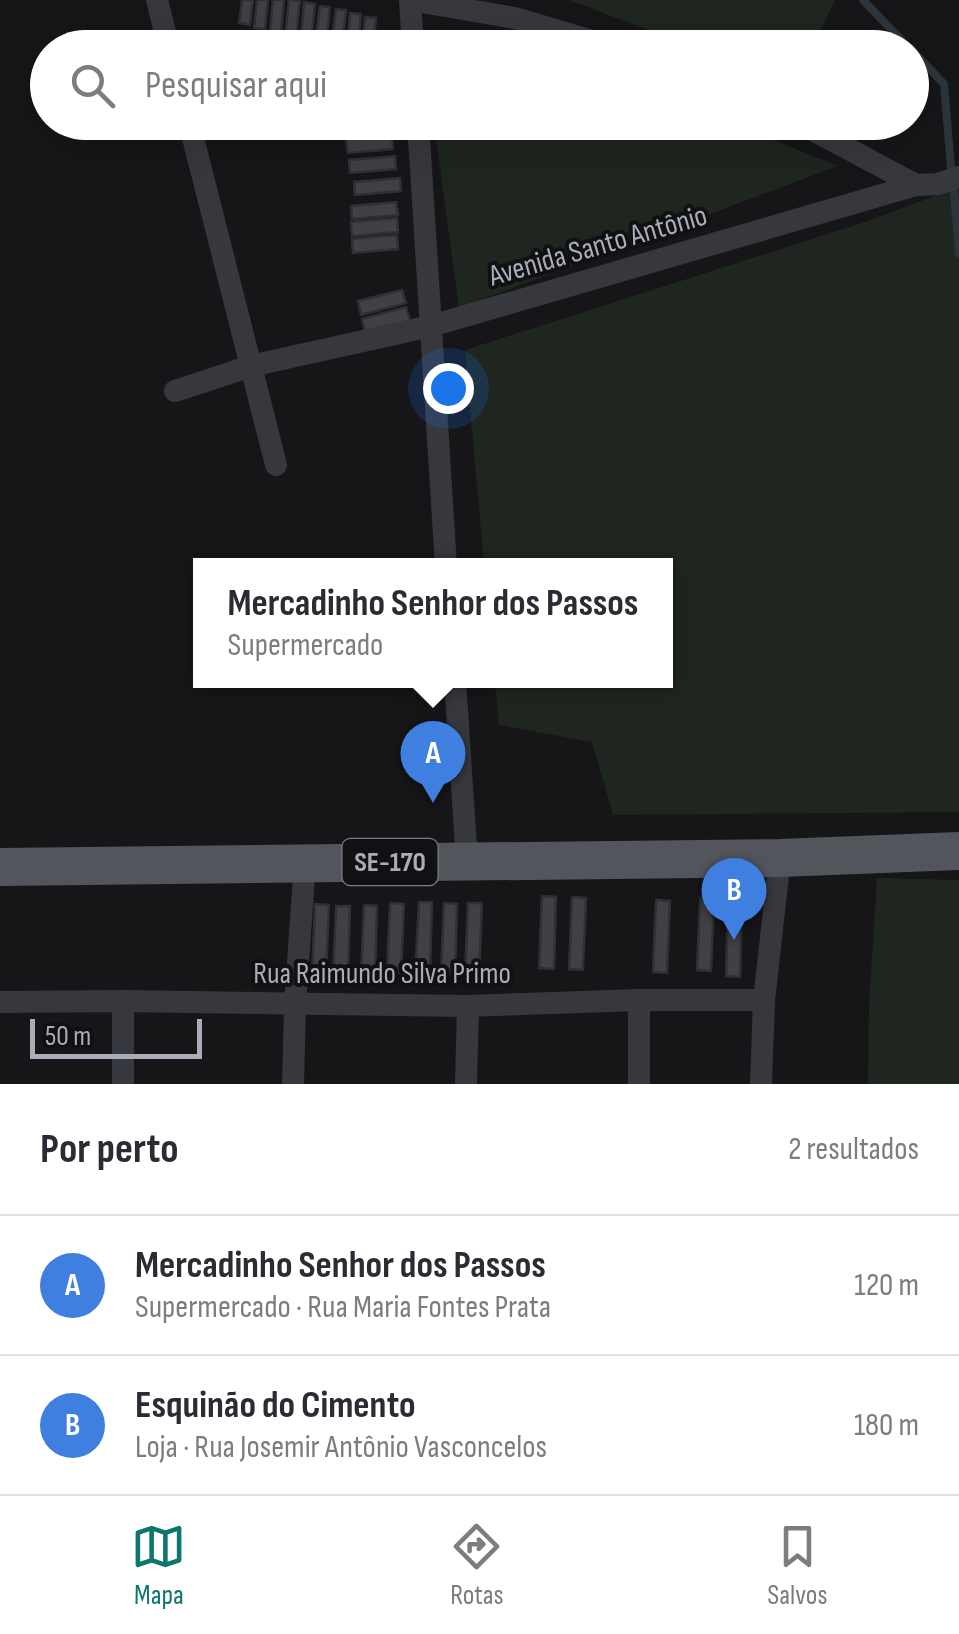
<!DOCTYPE html>
<html lang="pt">
<meta charset="utf-8">
<style>
:root{--surface:#fff;--page:#f7f7f7;--text:#2b2b33;--muted:#7c7c81;--line:#e1e1e2;--accent:#0f766e}
body{margin:0;font-family:"Sofia Sans Condensed",sans-serif;background:var(--page);color:var(--text)}
.scale{position:absolute;left:30px;bottom:25px;width:172px;box-sizing:border-box;padding-left:10px;border:5px solid #a8adb8;border-top:0;font-size:28px;line-height:35px;white-space:nowrap;color:#a8adb8;-webkit-text-stroke:8px #111113;paint-order:stroke}
.you{position:absolute;left:448px;top:388px;width:35px;height:35px;margin:-25px;border:8px solid #fff;border-radius:50%;background:#1a73e8;box-shadow:0 0 0 15px #1a73e833}
.badge{display:grid;place-items:center;width:65px;height:65px;border-radius:50%;background:var(--accent);color:#fff;font-size:32px;font-weight:700}
.pin{position:absolute;translate:-50% -82px;filter:drop-shadow(0 2px 5px #0008)}
.pin::after{content:'';position:absolute;top:52px;width:35px;height:30px;background:inherit;clip-path:polygon(0 0,100% 0,50% 100%)}
.popup{position:absolute;left:193px;top:558px;width:480px;height:130px;box-sizing:border-box;display:grid;place-content:center;border-radius:0px;background:var(--surface);filter:drop-shadow(0 2px 8px #0005);font-size:32px;white-space:nowrap;color:var(--muted)}
.popup b{font-size:38px;color:var(--text)}
.popup::after{content:'';position:absolute;left:50%;top:100%;margin-left:-20px;border:20px solid transparent;border-top-color:var(--surface)}
.list{margin:0;padding:0;list-style:none}
h2{display:flex;justify-content:space-between;align-items:center;height:130px;margin:0;padding:0 40px;font-size:42px}
h2 small{font-size:32px;font-weight:400;color:var(--muted)}
.list li{display:grid;grid-template-columns:65px 1fr auto;gap:30px;align-items:center;box-sizing:border-box;height:140px;padding:0 40px;border-top:2px solid var(--line)}
.list b{display:block;font-size:38px;white-space:nowrap}
.list p{margin:0;font-size:32px;white-space:nowrap;color:var(--muted)}
.list em{font-size:32px;font-style:normal;color:var(--muted)}
.icon{flex:none;width:55px;height:55px;fill:none;stroke:currentColor;stroke-width:2;stroke-linecap:round;stroke-linejoin:round}
.map{position:relative;flex:none;width:959px;height:1084px;overflow:hidden}
.search{position:absolute;background:var(--surface);box-shadow:0 10px 40px #0002;left:30px;right:30px;top:30px;height:110px;display:flex;align-items:center;gap:25px;box-sizing:border-box;padding:0 35px;border-radius:55px;color:var(--muted);font-size:38px}
.sheet{height:410px;background:var(--surface)}
nav{display:flex;justify-content:space-around;align-items:center;box-sizing:border-box;height:140px;border-top:2px solid var(--line);background:var(--surface);font-size:28px;color:var(--muted)}
nav a{display:grid;justify-items:center;gap:5px}
nav .on{color:var(--accent)}
.map>svg:first-child{display:block}
.green{fill:#1e261f}
.lines{fill:none;stroke-linecap:round;stroke-linejoin:round}
.stream{stroke:#2c353c;stroke-width:8}
.building{fill:#404145;stroke:#303034;stroke-width:2.5}
.minor{stroke:#37383d;stroke-width:22}
.primary{stroke:#53555c;stroke-width:38}
.labels{text-anchor:middle;dominant-baseline:central;stroke-width:8;stroke-linejoin:round;paint-order:stroke}
.shield{fill:#111113;stroke:#7b7e86;stroke-width:2.5}
.shield-label{font-size:28px;font-weight:bold;fill:#a8adb8}
.street-label{font-size:30px;fill:#a8adb8;stroke:#111113}
</style>
<div class="map">
<svg width="959" height="1084" viewBox="0 0 959 1084">
<rect width="100%" height="100%" fill="#161618"/>
<g class="green">
<path d="M569,0H835L812,48L693,47Z"/>
<path d="M434,123H731L838,166L459,308Z"/>
<path d="M959,187V812L613,815L592,742L499,725L495,681L666,680V566L484,565L465,350L865,222Z"/>
<path d="M877,878L959,880V1084H868L869,1005Z"/>
</g>
<g class="lines">
<g class="stream">
<path d="M863,0L909,48"/>
<path d="M912,50L944,84L951,168"/>
<path d="M954,192L959,253"/>
</g>
</g>
<g class="building">
<path d="M242,0H253L250,25L239,23Z"/>
<path d="M257,0H268L265,29L254,28Z"/>
<path d="M273,0H284L281,32L270,31Z"/>
<path d="M289,0L300,1L296,37L285,36Z"/>
<path d="M304,2L315,4L311,40L301,39Z"/>
<path d="M320,6L330,7L326,43L315,42Z"/>
<path d="M336,9L346,10L342,47L331,45Z"/>
<path d="M350,13L361,14L358,48H347Z"/>
<path d="M365,17L376,18L373,48H362Z"/>
<path d="M350,122H396V128L351,132Z"/>
<path d="M392,135L393,149L348,153L346,139Z"/>
<path d="M395,156L396,169L350,173L349,160Z"/>
<path d="M400,178L401,191L355,195L354,182Z"/>
<path d="M396,202L398,215L352,219L351,206Z"/>
<path d="M397,218L398,232L352,236L351,222Z"/>
<path d="M397,235L398,249L353,253L352,239Z"/>
<path d="M402,290L406,303L361,315L358,301Z"/>
<path d="M406,307L410,321L365,332L362,319Z"/>
<path d="M542,896L556,897L554,969L539,968Z"/>
<path d="M572,897L586,898L583,970L569,969Z"/>
<path d="M700,898L714,899L711,971L697,970Z"/>
<path d="M656,900L670,901L667,973L653,972Z"/>
<path d="M419,902H432L430,974H415Z"/>
<path d="M390,903L404,904L401,976L387,975Z"/>
<path d="M444,903L457,904L455,976L441,975Z"/>
<path d="M468,903H482L479,976L465,975Z"/>
<path d="M315,904L329,905L326,977L312,976Z"/>
<path d="M728,904L742,905L740,977L726,976Z"/>
<path d="M364,905L377,906L375,978L361,977Z"/>
<path d="M336,906H350L348,978H333Z"/>
</g>
<g class="lines">
<g class="minor">
<path d="M157,0L169,48"/>
<path d="M410,0L515,18L616,48"/>
<path d="M410,0L413,48"/>
<path d="M189,122L276,465"/>
<path d="M418,122L446,566"/>
<path d="M798,122L916,185"/>
<path d="M175,391L251,366L431,326L916,185L938,184L959,177"/>
<path d="M455,680L467,862"/>
<path d="M123,1001V1084"/>
<path d="M0,1002L123,1001L468,1006L639,1000H764"/>
<path d="M293,1084L295,1005L305,862"/>
<path d="M466,1084L468,1006"/>
<path d="M639,1084V1000"/>
<path d="M761,1084L764,1000L780,858"/>
</g>
<path class="primary" d="M0,867L780,858L959,851"/>
</g>
<g class="labels">
<rect class="shield" x="342.5" y="839" width="95" height="46" rx="8"/>
<g class="shield-label">
<text x="390" y="862">SE-170</text>
</g>
<g class="street-label">
<text transform="translate(598 246) rotate(-16)">Avenida Santo Antônio</text>
<text x="382" y="974">Rua Raimundo Silva Primo</text>
</g>
</g>
</svg>
<div class="scale">50 m</div>
<div class="you"></div>
<div class="pin badge" style="left:433px;top:803px;background:#3f7fe0">A</div>
<div class="popup"><b>Mercadinho Senhor dos Passos</b>Supermercado</div>
<div class="pin badge" style="left:734px;top:940px;background:#3f7fe0">B</div>
<div class="search"><svg class="icon" aria-label="search" viewBox="0 0 24 24"><circle cx="10" cy="10" r="6"/><path d="M15 15l6 6"/></svg>Pesquisar aqui</div>
</div>
<section class="sheet">
<h2>Por perto<small>2 resultados</small></h2>
<ul class="list">
<li><span class="badge" style="background:#3f7fe0">A</span><div><b>Mercadinho Senhor dos Passos</b><p>Supermercado · Rua Maria Fontes Prata</p></div><em>120 m</em></li>
<li><span class="badge" style="background:#3f7fe0">B</span><div><b>Esquinão do Cimento</b><p>Loja · Rua Josemir Antônio Vasconcelos</p></div><em>180 m</em></li>
</ul>
</section>
<nav>
<a class="on"><svg class="icon" aria-label="map" viewBox="0 0 24 24"><path d="M3 6l6-2 6 2 6-2v14l-6 2-6-2-6 2zM9 4v14M15 6v14"/></svg>Mapa</a>
<a><svg class="icon" aria-label="directions" viewBox="0 0 24 24"><path d="M12 3l9 9-9 9-9-9zM9 14v-3h6M13 9l2 2-2 2"/></svg>Rotas</a>
<a><svg class="icon" aria-label="saved" viewBox="0 0 24 24"><path d="M7 4h10v16l-5-4-5 4z"/></svg>Salvos</a>
</nav>
